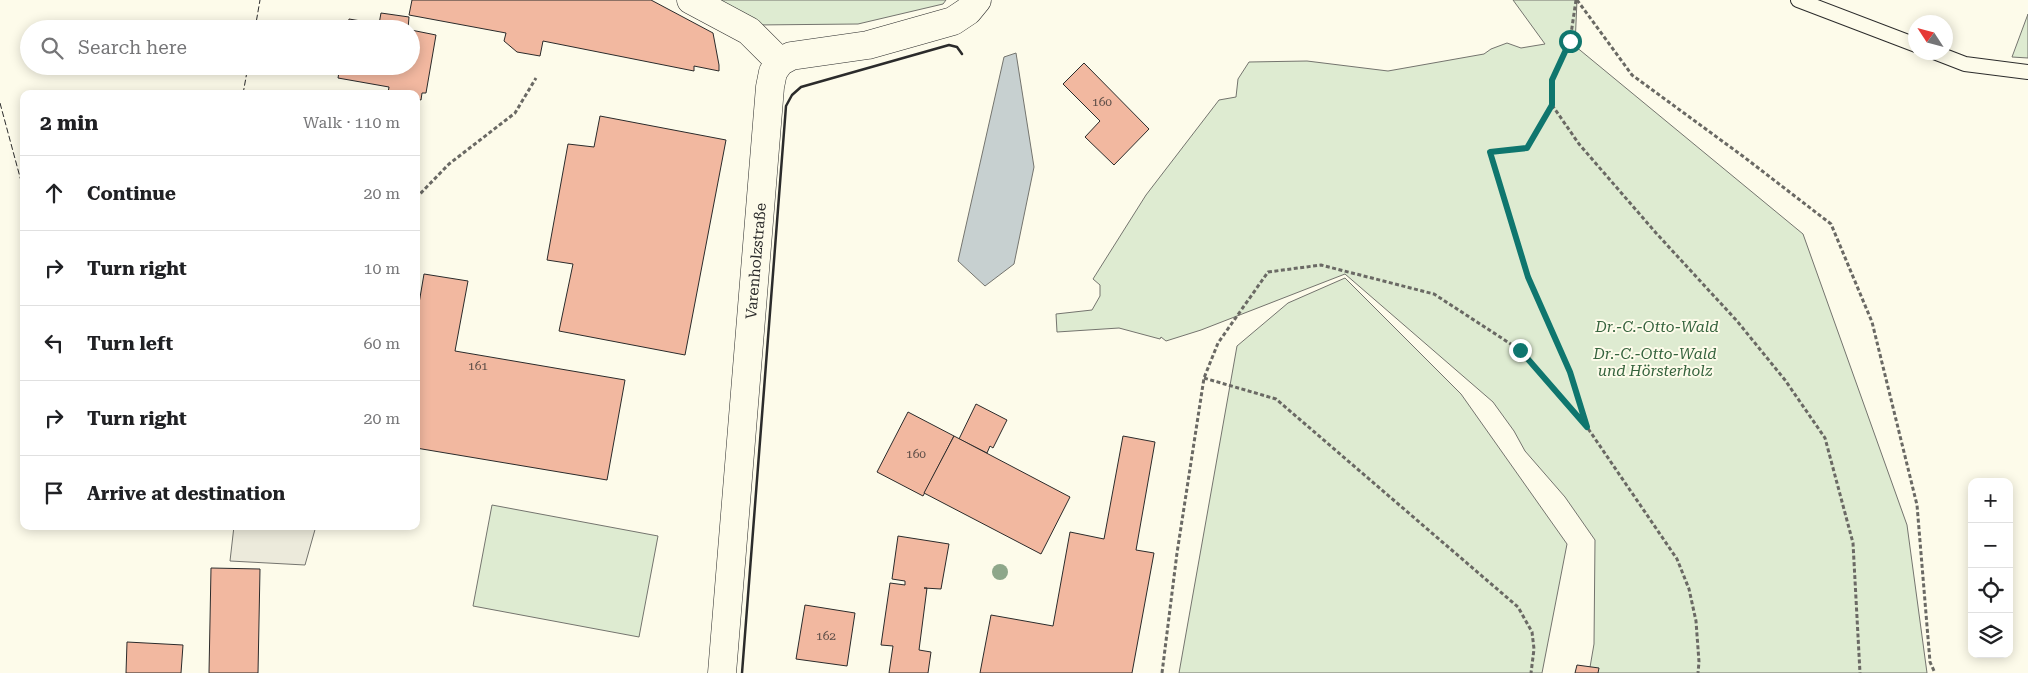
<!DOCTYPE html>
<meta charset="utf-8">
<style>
:root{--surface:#fff;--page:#f2f2f2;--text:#202124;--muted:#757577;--line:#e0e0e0}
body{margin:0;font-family:"Roboto Serif",serif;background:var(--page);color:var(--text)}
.controls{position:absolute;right:15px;bottom:15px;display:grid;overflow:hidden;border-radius:10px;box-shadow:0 2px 12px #0003}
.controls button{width:45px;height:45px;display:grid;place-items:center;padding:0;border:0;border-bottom:1px solid var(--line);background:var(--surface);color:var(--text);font:25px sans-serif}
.compass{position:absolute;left:1908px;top:15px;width:45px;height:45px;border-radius:50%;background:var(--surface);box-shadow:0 2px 12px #0003;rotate:306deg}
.stop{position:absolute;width:15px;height:15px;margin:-11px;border:4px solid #0f766e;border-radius:50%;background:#fff}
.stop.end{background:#0f766e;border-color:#fff;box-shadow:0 1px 5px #0008}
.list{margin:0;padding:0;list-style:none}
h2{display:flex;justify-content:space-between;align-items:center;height:65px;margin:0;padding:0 20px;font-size:21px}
h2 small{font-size:16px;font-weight:400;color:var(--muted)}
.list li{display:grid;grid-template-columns:32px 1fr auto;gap:15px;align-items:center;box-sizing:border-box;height:75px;padding:0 20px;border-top:1px solid var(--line)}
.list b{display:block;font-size:19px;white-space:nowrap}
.list em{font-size:16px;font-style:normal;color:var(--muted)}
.icon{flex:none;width:28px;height:28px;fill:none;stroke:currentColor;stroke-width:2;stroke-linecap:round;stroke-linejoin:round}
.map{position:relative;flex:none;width:2028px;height:673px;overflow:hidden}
.search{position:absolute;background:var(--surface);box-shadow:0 2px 12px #0003;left:20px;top:20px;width:400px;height:55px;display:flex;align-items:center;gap:12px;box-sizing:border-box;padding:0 18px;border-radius:28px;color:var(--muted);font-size:19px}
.panel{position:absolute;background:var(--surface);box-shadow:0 2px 12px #0003;left:20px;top:90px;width:400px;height:440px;border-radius:10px}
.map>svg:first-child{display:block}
.green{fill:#deebd1;stroke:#74746e}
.parking{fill:#eceadb;stroke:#74746e}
.water{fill:#c7d0d0;stroke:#74746e}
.building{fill:#f2b8a0;stroke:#2b2b2b}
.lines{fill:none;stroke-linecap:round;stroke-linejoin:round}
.lane-casing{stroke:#2b2b2b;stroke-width:16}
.street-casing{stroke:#2b2b2b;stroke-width:29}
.secondary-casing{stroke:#2b2b2b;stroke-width:29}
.path{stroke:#6a6964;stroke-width:3;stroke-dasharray:4 2.5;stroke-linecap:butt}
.lane{stroke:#fdfbea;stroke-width:14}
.street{stroke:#fdfbea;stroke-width:28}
.secondary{stroke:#fdfbea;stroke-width:28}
.fence{stroke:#2b2b2b;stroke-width:1;stroke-dasharray:6 2.5;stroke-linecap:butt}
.wall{stroke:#2b2b2b;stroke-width:2.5}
.tree{fill:#8ea78a}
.route{stroke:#0f766e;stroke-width:6}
.labels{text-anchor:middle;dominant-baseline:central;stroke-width:4;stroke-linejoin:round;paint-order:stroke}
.number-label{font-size:12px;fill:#5d4e48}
.street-label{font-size:15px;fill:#2b2b2b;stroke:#fdfbea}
.park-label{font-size:15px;font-style:italic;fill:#34623c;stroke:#fdfbea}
</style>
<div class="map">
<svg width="2028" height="673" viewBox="0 0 2028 673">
<rect width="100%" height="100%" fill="#fdfbea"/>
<g class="green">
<path d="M711,0H946L943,4L858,24L756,25Z"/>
<path d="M1513,0H1577L1575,46L1803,234L1907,525L1927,673H1589L1594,644L1595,540L1565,497L1525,451L1514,431L1493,402L1345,274L1201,330L1166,341L1161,337L1160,339L1119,328L1057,332L1056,314L1092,310L1100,296V285L1093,279L1146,195L1219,100L1236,97L1238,79L1249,62L1307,61L1388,71L1484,54L1491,49L1507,43L1521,48L1545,44Z"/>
<path d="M2028,14V58L2012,57Z"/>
<path d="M1345,278L1461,394L1567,544L1542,673H1179L1237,346L1288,303Z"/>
<path d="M492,505L658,536L639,637L473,606Z"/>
</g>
<path class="parking" d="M234,526H316L305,565L230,561Z"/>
<path class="water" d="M1016,53L1034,167L1014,264L985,286L958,261L1004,57Z"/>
<g class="building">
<path d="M412,0H651L713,33L719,65V71L694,66V71L543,41L540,56L517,52L504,41L506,33L409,15Z"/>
<path d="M381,13L409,17L408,29H347L349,19L379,24Z"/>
<path d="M411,30L436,35L426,93H422L421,100L416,99V94L388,93L389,87L338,78L340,66H411Z"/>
<path d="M1084,63L1149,129L1114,165L1085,137L1100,121L1063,84Z"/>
<path d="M600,116L726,140L685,355L559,331L573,264L547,260L568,144L594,147Z"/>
<path d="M424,274L468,281L455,351L625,380L607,480L416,448V321Z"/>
<path d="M976,404L1007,420L993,448L990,446L987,453L959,439Z"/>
<path d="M908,412L954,436L923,496L877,472Z"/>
<path d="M954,436L1070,497L1041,554L924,493Z"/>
<path d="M1123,436L1155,442L1136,550L1154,553L1132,673H980L991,615L1053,626L1070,532L1104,539Z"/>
<path d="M898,536L949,544L941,589L924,588H927L919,650L931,652L928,673H889L893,646L881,645L890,583L905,585V581L892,579Z"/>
<path d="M211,568L260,569L258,673H209Z"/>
<path d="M805,605L855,613L847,666L796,659Z"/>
<path d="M127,642L183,645L181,673H126Z"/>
<path d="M1577,665L1599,668L1598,673H1575Z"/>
</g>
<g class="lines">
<defs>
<g id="lane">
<path d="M1798,0L1916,45"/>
<path d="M1934,52L1965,64L2028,72"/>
</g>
<path id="street" d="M691,0L749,31L780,62"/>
<path id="secondary" d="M722,673L770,87L773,72L780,62L791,56L868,45L953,21L968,11L977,0"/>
</defs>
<use href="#lane" class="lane-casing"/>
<use href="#street" class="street-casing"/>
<use href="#secondary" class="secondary-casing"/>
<g class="path">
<path d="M1576,0L1570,41L1552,80V105L1527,148L1490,152L1528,277L1570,371L1586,425"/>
<path d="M1577,0L1632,75L1744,157L1831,224L1872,322L1917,505L1930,662L1935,673"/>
<path d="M1552,105L1579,144L1656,233L1737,321L1785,380L1825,438L1853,543L1860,673"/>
<path d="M416,198L449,164L515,113L536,78"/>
<path d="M1204,378L1276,399L1518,607L1532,632L1534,649L1531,673"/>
<path d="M1162,673L1177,553L1204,378L1218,343L1268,272L1321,265L1434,294L1520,350L1587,427L1677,559L1689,589L1696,621L1699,662L1698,673"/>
</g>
<use href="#lane" class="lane"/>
<use href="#street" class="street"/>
<use href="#secondary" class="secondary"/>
<g class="fence">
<path d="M255,29L260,0"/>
<path d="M243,94L248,66"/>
<path d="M0,103L24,192"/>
</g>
<path class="wall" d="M742,673L786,106L792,95L801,87L949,45L957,47L962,54"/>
</g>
<circle class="tree" cx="1000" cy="572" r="8"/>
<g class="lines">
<path class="route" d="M1520,350L1587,427L1570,372L1528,277L1490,152L1527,148L1552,105V80L1570,41"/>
</g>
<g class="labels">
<g class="number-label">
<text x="1102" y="102">160</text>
<text x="478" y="366">161</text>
<text x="916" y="454">160</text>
<text x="826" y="636">162</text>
</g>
<g class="street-label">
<text transform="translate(756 261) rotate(-85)">Varenholzstraße</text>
</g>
<g class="park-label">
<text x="1657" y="327">Dr.-C.-Otto-Wald</text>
<text x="1655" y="354">Dr.-C.-Otto-Wald<tspan x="1655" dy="17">und Hörsterholz</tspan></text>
</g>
</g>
</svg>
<div class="controls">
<button>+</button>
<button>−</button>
<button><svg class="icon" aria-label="locate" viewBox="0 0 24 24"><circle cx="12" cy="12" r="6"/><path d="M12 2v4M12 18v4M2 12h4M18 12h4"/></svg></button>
<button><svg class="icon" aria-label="layers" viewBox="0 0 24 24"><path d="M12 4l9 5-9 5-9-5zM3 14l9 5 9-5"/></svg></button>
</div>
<svg class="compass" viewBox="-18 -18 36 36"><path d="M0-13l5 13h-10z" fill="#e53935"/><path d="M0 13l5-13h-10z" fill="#757577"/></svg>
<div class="stop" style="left:1570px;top:41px"></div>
<div class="stop end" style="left:1520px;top:350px"></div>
<div class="search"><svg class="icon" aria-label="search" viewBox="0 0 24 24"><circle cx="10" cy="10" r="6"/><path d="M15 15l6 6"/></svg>Search here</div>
<section class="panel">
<h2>2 min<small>Walk · 110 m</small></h2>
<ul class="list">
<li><svg class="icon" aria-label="ahead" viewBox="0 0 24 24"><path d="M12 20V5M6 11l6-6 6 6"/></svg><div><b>Continue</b></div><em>20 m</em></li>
<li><svg class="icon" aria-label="right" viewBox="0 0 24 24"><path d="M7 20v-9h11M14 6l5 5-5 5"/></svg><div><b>Turn right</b></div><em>10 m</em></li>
<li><svg class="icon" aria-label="left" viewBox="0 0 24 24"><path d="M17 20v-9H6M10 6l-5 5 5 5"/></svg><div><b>Turn left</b></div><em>60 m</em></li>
<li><svg class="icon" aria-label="right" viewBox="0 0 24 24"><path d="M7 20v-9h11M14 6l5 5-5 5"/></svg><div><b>Turn right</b></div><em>20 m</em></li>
<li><svg class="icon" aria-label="arrive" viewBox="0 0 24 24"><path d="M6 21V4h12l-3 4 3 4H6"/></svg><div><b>Arrive at destination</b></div></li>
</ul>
</section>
</div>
